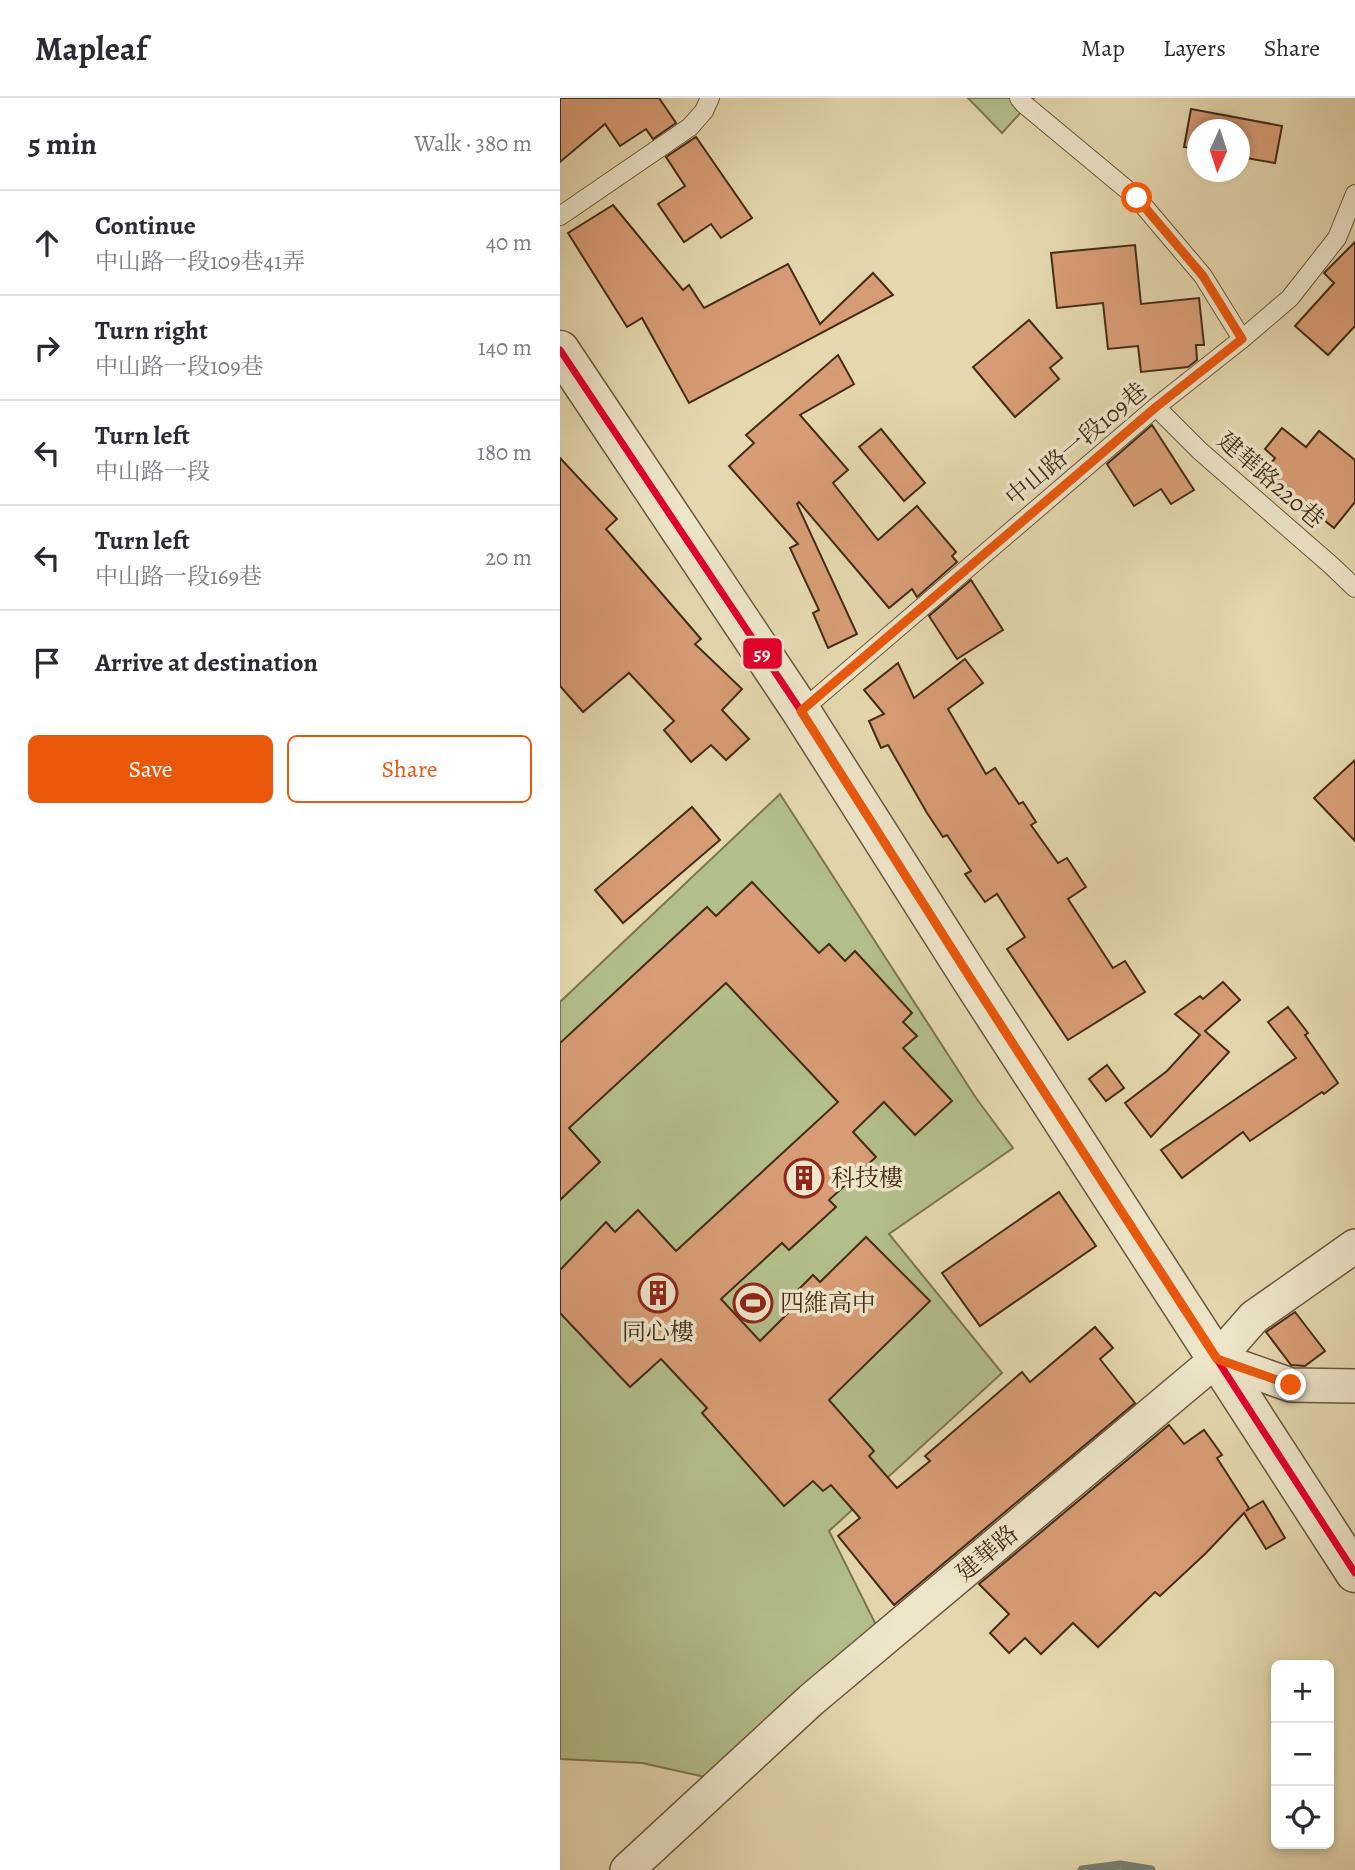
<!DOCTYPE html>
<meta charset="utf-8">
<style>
:root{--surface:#fff;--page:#f2f2f3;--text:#2b2b33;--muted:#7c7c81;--line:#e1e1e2;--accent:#ea580c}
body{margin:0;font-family:Alegreya,"Noto Serif TC",serif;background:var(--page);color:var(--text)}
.controls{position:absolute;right:21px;bottom:21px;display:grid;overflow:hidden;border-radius:10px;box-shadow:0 4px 10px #0003}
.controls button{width:63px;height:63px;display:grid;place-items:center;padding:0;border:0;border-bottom:2px solid var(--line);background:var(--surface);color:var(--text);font:35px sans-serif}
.compass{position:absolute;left:627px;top:21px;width:63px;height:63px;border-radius:50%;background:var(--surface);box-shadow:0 4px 10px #0003;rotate:183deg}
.stop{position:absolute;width:21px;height:21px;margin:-16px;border:5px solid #ea580c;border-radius:50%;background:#fff}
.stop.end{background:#ea580c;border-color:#fff;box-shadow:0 2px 7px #0008}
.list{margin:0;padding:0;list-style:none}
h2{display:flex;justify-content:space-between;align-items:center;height:91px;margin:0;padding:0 28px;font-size:30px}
h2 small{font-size:23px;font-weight:400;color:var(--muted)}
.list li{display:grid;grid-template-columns:46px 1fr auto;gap:21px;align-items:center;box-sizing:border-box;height:105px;padding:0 28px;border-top:2px solid var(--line)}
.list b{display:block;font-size:26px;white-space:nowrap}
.list p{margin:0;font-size:23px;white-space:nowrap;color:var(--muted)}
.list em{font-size:23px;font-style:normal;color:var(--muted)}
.actions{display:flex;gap:14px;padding:21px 28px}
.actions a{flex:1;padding:16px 0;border:2px solid var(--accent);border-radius:10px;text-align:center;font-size:24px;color:var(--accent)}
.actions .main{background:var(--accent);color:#fff}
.icon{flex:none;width:38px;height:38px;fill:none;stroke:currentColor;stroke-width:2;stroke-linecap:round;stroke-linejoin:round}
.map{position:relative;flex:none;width:795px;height:1772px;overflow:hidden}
header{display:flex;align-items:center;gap:42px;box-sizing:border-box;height:98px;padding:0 35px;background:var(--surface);border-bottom:2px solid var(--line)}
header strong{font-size:33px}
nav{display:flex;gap:38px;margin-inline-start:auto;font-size:24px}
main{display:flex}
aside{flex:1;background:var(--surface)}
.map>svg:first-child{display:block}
.green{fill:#b3bf8c;stroke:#7c7650;stroke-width:2}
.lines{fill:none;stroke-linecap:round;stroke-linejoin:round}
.stream{stroke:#768074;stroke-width:9}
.building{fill:#d89d76;stroke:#442c15;stroke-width:2}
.service-casing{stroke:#6c573c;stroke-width:20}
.minor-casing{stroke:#6c573c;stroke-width:36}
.tertiary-casing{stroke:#6c573c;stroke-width:41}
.service{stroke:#eee6cb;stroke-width:18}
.minor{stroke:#eee6cb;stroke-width:33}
.tertiary{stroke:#eee6cb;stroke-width:38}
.bus-1-casing{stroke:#eee6cb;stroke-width:12}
.bus-1{stroke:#e4002b;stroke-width:7}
.route{stroke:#ea580c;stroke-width:9}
.labels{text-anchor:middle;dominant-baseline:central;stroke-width:7;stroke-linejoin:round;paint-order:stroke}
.street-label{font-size:24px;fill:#442c15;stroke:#eee6cb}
.poi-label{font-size:24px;fill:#442c15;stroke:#eee6cb;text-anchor:start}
.line-badge{stroke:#eee6cb;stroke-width:2.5}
.badge-label{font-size:19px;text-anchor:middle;font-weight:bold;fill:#fff}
</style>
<header>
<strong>Mapleaf</strong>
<nav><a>Map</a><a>Layers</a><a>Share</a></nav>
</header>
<main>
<aside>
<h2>5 min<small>Walk · 380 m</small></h2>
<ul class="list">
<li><svg class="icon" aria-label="ahead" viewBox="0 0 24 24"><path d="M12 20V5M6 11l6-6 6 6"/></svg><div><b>Continue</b><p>中山路一段109巷41弄</p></div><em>40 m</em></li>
<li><svg class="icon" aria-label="right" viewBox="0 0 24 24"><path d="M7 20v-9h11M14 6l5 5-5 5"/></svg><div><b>Turn right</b><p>中山路一段109巷</p></div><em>140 m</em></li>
<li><svg class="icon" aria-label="left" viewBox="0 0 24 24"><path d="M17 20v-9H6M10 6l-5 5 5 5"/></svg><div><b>Turn left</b><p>中山路一段</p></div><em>180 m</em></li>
<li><svg class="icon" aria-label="left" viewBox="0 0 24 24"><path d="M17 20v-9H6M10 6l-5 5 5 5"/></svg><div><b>Turn left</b><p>中山路一段169巷</p></div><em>20 m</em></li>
<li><svg class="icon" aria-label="arrive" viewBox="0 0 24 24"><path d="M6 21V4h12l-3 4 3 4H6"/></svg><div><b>Arrive at destination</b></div></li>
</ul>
<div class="actions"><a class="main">Save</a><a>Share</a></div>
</aside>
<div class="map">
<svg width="795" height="1772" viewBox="0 0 795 1772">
<rect width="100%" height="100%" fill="#e5d8af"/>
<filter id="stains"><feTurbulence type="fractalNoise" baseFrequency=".00286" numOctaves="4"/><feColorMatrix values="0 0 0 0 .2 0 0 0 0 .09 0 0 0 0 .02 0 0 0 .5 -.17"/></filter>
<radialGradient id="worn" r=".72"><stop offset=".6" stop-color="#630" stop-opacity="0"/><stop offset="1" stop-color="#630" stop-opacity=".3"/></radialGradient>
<g class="green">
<path d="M408,0H474L442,35Z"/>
<path d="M220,696L416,1000L453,1050L329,1136L442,1275L269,1433L319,1533L154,1681L82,1665L0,1661V904Z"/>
</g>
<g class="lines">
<path class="stream" d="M522,1772L560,1767L591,1772"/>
</g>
<g class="building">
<path d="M0,0H99L116,25L93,41L86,31L60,48L45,26L0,64Z"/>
<path d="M631,11L722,28L715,65L680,59V32H638V51L624,49Z"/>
<path d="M136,39L192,120L161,140L151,126L124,144L98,106L125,88L106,59Z"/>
<path d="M53,107L123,192L129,187L144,210L228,166L260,226L313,175L333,197L129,305L82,220L67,229L8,135Z"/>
<path d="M795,144V228L768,257L735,228L774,185L764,175Z"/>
<path d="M575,147L581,206L639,200L644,247H636L637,262L628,269L581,274L578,248L548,251L543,205L497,210L491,155Z"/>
<path d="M469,222L502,260L490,270L499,281L455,319L413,269Z"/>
<path d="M278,257L294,286L240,317L288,372L273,385L318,442L357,408L396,454L392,458L397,464L357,499L352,491L329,510L239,404L237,406L297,536L268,550L253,515L259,512L230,450L238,446L169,368L194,345L186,337Z"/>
<path d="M592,327L634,392L611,406L601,391L574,408L547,366Z"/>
<path d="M722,330L746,349L759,333L795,362V404L774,430L704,374L715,360L705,351Z"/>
<path d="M321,331L365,385L344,403L299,349Z"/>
<path d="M0,360L57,421L46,431L141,541L135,546L182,591L162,612L189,641L166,662L151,647L131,664L104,632L114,623L69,575L23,614L0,588Z"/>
<path d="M411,482L443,532L397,561L369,518Z"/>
<path d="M405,561L423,585L388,611L426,676L435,670L459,706L463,704L476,724L471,727L498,765L507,760L526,789L508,801L553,870L565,863L585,894L508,942L447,851L465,839L437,796L425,804L405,776L411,773L387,737L383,739L367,715L328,647L321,650L309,623L324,616L304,592L338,565L354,600Z"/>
<path d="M795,662V743L754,700Z"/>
<path d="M132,709L160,742L63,825L35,792Z"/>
<path d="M192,784L259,855L269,846L285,863L295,853L352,915L343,924L357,938L343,950L392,1003L355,1037L324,1004L293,1034L316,1059L269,1102L276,1109L229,1152L222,1145L161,1201L200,1243L236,1207L229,1201L253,1177L260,1184L306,1139L370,1203L269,1302L314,1353L309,1358L337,1390L370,1363L365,1358L462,1274L470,1284L535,1229L553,1250L540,1261L575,1305L334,1507L278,1438L300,1420L271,1387L263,1393L253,1383L224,1408L142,1315L147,1310L101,1261L70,1289L0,1215V1172L46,1124L55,1134L78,1112L116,1153L278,1004L166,885L9,1030L40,1064L0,1102V945L147,809L156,818Z"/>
<path d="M663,884L680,902L645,933L669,954L591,1039L565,1005L607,973L640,937L615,916L640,898L643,901Z"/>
<path d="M728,909L748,935L745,937L778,985L764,996L762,994L690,1043L683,1034L622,1080L601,1052L736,960L708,924Z"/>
<path d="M547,967L564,990L546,1003L529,981Z"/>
<path d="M499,1094L536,1148L420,1228L382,1175Z"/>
<path d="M735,1214L765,1253L745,1268L731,1267L706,1234Z"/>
<path d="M609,1327L624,1346L644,1332L662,1357L657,1360L689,1410L686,1413L703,1403L725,1440L706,1451L684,1415L646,1455L600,1498L595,1494L538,1549L513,1525L481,1556L465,1540L449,1555L430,1535L449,1516L419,1486Z"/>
</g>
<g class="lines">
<defs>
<g id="service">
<path d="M459,0L464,6L577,100L643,178L682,241"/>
<path d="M0,118L130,29L144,13L150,0"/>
<path d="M596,309L640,353L772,468L795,490"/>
<path d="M241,613L596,309L682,241L730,200L777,140L795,96"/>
</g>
<g id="minor">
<path d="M657,1261L731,1287L795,1288"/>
<path d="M67,1772L251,1602L657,1261L694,1219L795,1148"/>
</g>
<path id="tertiary" d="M0,252L241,613L411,881L795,1475"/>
</defs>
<use href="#service" class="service-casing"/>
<use href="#minor" class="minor-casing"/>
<use href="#tertiary" class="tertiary-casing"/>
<use href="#service" class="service"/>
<use href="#minor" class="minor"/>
<use href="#tertiary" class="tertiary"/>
<defs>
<path id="bus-1" d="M0,252L241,613L411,881L795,1475"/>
</defs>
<use href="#bus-1" class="bus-1-casing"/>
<use href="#bus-1" class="bus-1"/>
</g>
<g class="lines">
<path class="route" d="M577,100L643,178L682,241L596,309L241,613L411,881L657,1261L731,1287"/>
</g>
<defs>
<symbol id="building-ring" viewBox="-11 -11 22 22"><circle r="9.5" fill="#eee6cb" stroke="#8f2418" stroke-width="1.5"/><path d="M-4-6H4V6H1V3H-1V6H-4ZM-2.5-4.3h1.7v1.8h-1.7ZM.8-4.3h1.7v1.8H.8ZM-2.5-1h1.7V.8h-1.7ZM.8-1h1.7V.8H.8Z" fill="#8f2418"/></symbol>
<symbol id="stadium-ring" viewBox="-11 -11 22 22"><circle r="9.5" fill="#eee6cb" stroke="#8f2418" stroke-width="1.5"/><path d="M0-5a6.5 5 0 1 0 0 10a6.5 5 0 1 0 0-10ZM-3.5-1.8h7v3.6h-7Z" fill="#8f2418"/></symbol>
</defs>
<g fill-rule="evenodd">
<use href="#building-ring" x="222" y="1058" width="44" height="44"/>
<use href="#building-ring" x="76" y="1173" width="44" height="44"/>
<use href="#stadium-ring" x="171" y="1183" width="44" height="44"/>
</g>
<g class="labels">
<g class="street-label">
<text transform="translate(516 346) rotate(-40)">中山路一段109巷</text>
<text transform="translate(711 382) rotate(41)">建華路220巷</text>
<text transform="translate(427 1455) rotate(-40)">建華路</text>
</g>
<g class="poi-label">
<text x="271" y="1080">科技樓</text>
<text x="220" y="1205">四維高中</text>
<text x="98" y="1234" text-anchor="middle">同心樓</text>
</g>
</g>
<rect class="line-badge" x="182" y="539" width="41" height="33" rx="7" fill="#e4002b"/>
<g class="badge-label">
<text x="202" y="562">59</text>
</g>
<rect width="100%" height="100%" filter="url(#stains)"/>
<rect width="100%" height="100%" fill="url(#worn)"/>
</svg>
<div class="controls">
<button>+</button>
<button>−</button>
<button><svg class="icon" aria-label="locate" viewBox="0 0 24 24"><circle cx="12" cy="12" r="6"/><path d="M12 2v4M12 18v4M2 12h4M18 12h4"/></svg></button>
</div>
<svg class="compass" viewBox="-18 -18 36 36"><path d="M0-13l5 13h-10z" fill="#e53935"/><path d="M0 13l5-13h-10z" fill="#7c7c81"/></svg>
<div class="stop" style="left:577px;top:100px"></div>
<div class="stop end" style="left:731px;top:1287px"></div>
</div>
</main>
